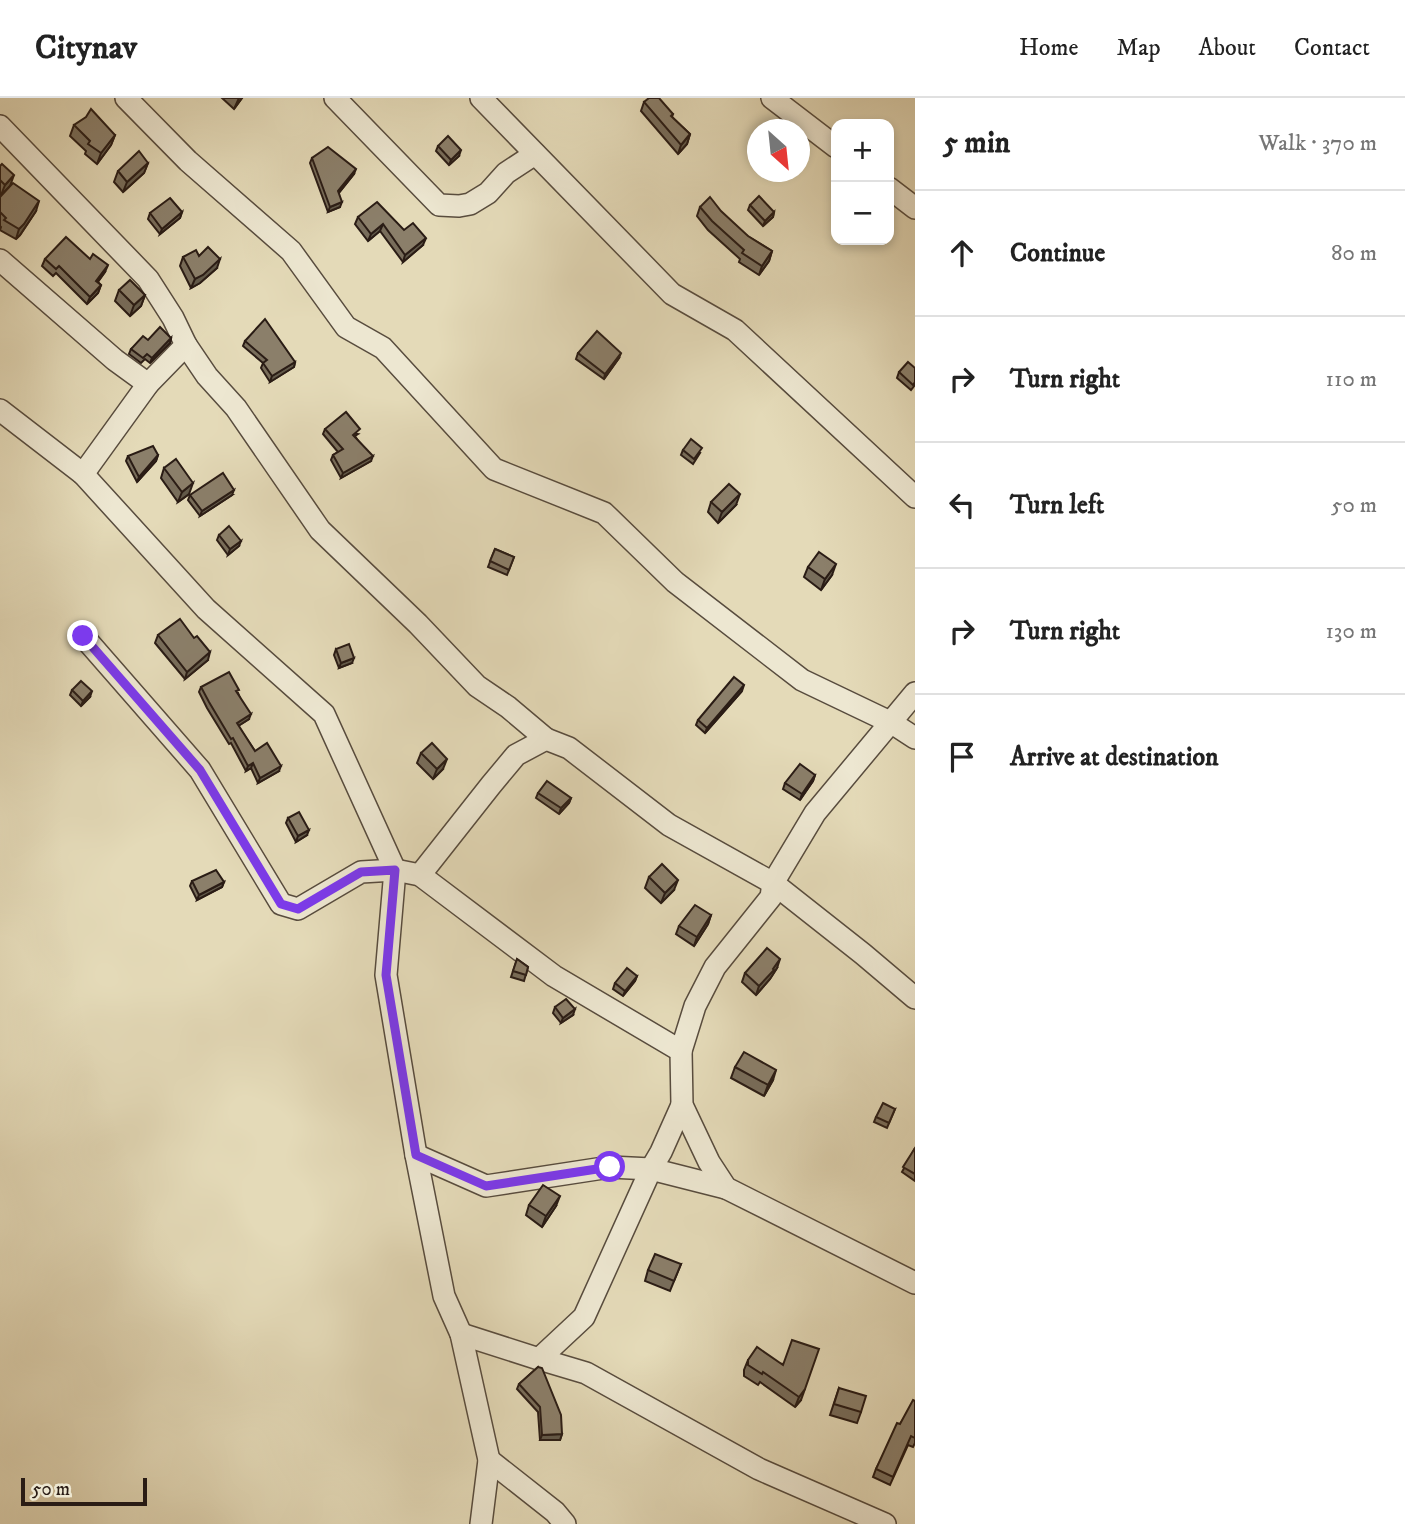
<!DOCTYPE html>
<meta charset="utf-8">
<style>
:root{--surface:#fff;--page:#f2f2f2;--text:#222;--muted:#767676;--line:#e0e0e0}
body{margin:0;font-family:"IM FELL DW Pica",serif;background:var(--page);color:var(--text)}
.controls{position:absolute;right:21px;top:21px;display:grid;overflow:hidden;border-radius:14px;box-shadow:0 4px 10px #0003}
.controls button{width:63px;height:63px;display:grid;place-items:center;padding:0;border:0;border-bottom:2px solid var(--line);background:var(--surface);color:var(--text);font:35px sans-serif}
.compass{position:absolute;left:747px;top:21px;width:63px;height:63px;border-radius:50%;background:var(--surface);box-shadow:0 4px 10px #0003;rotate:153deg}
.scale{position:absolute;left:21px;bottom:18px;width:126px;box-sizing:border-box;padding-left:7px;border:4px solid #2a1c15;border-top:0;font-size:19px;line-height:24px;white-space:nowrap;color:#2a1c15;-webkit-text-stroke:5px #ede7d1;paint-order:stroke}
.stop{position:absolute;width:21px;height:21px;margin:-16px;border:5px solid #7c3aed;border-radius:50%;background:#fff}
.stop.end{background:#7c3aed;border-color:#fff;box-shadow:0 2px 7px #0008}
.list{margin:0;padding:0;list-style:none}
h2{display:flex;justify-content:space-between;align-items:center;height:91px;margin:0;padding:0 28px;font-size:30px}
h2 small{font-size:23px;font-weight:400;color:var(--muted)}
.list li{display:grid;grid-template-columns:46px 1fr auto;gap:21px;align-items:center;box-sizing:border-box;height:126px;padding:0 28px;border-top:2px solid var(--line)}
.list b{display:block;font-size:26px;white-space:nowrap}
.list em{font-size:23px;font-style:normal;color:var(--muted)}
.icon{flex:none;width:38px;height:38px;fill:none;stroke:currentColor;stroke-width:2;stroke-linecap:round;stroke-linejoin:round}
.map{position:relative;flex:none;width:915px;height:1426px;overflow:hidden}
header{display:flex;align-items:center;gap:42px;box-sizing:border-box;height:98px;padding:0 35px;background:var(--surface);border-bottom:2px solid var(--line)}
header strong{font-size:33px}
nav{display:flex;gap:38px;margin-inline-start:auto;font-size:24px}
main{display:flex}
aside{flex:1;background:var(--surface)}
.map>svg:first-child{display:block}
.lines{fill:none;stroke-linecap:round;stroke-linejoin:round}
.street-casing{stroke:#584c3e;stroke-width:24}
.street{stroke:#ede7d1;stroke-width:21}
.wall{fill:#786d5b;stroke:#2a1c15;stroke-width:2}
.shaded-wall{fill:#61594a;stroke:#2a1c15;stroke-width:2}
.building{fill:#8b7f6a;stroke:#2a1c15;stroke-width:2}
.route{stroke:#7c3aed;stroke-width:9}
</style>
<header>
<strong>Citynav</strong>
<nav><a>Home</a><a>Map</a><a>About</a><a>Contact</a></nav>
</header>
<main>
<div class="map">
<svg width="915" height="1426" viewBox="0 0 915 1426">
<rect width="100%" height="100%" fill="#e4dab8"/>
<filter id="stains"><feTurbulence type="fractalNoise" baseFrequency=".00286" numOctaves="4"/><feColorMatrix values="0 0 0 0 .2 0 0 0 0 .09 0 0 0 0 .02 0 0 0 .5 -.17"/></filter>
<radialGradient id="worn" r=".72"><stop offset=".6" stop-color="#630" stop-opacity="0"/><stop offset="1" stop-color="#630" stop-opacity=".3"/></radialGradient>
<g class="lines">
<defs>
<g id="street">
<path d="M126,0L188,63L291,153L346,229L383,250L494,371L604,415L675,484L802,582L892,625L915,640"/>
<path d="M335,0L439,107L459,108L470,106L488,95L506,75L535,56"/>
<path d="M481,0L672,196L735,232L915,399"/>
<path d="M772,0L836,49"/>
<path d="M0,28L148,181L173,220L186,247L148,286L83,376"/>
<path d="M889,90L915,110"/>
<path d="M0,162L115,262L148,286"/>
<path d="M186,247L207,278L236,310L320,432L418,526L477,588L508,609L546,641"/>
<path d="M0,312L83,376L206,511L324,616L395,772L386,877L416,1057L444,1198L461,1236L489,1362L481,1426"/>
<path d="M83,538L200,672L281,806L298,811L361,774L395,772L420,777L554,878L681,953L682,1007L709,1064L726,1090L915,1185"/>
<path d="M420,777L491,687L516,657L546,641L569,650L669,727L773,785L863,856L915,900"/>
<path d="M681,953L695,908L715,869L771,799L773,785L815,715L915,595"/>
<path d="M416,1057L486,1088L610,1069L651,1071L661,1054L682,1007"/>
<path d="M726,1090L651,1071L584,1219L539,1261L586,1275L759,1371L885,1426"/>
<path d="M461,1236L539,1261"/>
<path d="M489,1362L555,1414L565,1426"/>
</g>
</defs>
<use href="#street" class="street-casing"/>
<use href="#street" class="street"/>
</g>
<g class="wall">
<path d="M222,0H242L234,11Z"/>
<path d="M644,4L673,16L672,19L690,36L687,46L678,56L641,13Z"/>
<path d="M74,27L115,37L111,47L97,66L85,56L86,53L70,38Z"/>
<path d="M438,48L459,58L449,67L436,53Z"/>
<path d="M312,60L354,76L339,95L340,109L328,114L310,65Z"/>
<path d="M148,65L144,75L123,94L114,84L118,73Z"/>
<path d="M0,68L10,88L1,97L0,96Z"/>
<path d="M0,99L36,113L20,137L16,141L0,132L1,129L0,128Z"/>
<path d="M750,107L774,114L773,119L763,128L748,112Z"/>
<path d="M700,109L772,153L769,163L759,177L739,164L740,161L708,132L697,118Z"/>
<path d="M182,114L180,120L160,136L148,121L150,115Z"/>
<path d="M358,119L404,132L423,147L403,164L380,133L368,143L355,126Z"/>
<path d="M199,158L217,170L200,185L191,190L180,168L183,159Z"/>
<path d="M45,161L105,174L98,184L101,187L98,195L87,206L56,175L53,178L42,168Z"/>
<path d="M119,192L145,197L141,208L130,218L115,203Z"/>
<path d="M171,240L170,245L150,265L145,261L141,265L129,256L131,251L148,242Z"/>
<path d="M245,243L295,264L294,269L270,284L261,270L263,265L243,248Z"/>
<path d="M578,255L619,260L604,281L576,261Z"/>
<path d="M915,270V287L911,292L897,280L899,274Z"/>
<path d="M325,331L358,336L355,338L371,363L341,380L331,362L333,357L338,354L323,336Z"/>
<path d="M683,352L700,355L693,366L681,357Z"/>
<path d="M158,357L156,363L137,384L126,363L128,358Z"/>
<path d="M164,370L189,396L178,404L161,380Z"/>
<path d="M190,397H232L200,418L188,402Z"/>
<path d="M711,404L736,407L718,425L708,414Z"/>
<path d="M219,437L239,448L228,457L217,442Z"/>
<path d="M495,451L514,459L507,477L488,469Z"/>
<path d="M808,469L832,477L821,492L804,479Z"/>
<path d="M158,537L194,540L208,562L185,581L155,545Z"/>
<path d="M336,551L352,565L339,570L334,557Z"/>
<path d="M201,589L238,595L249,621L238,628L255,653L279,673L258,685L251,670L246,673L231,645L229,646L207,610L199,594Z"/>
<path d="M72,592L90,599L81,608L70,597Z"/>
<path d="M742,593L705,635L696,627L698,622Z"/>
<path d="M421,655L443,671L433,681L417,665Z"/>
<path d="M815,677L813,683L800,702L783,691L785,685Z"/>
<path d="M538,695L571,700L569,705L559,716L536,700Z"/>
<path d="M288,720L307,737L296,744L286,725Z"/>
<path d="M649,779L674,792L661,805L645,790Z"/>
<path d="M192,783L224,784L222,789L197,802L190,788Z"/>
<path d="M711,817L708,826L694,848L676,836L679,828Z"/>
<path d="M517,861L528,869L524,883L511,879Z"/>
<path d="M777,870L770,881L756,897L742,884L745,875Z"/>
<path d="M637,878L635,883L623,898L613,891L615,885Z"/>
<path d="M555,909L573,917L561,925L553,915Z"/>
<path d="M735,969L773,982L764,998L731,980Z"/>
<path d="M895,1011L887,1030L874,1024L876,1019Z"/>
<path d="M915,1050V1083L902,1074Z"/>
<path d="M529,1107L556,1108L542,1129L526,1117Z"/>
<path d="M681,1166L670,1193L645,1183L648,1172Z"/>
<path d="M748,1262L783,1266L801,1302L795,1309L760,1284L758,1287L744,1278V1272Z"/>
<path d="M538,1269L562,1336L560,1342H540L538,1314L517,1291L519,1286Z"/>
<path d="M839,1290L861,1314L857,1325L830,1317Z"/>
<path d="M915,1303V1345L913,1349L908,1347L890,1387L873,1379L876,1371L900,1326Z"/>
</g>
<g class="shaded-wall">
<path d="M239,0H242L234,11Z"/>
<path d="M690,36L687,46L678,56L681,47Z"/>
<path d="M115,37L111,47L97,66L101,55Z"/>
<path d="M461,52L459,58L449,67L451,62Z"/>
<path d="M148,65L144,75L123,94L127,84Z"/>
<path d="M356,71L354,76L336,98L338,93Z"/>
<path d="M14,77L10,88L1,97L5,87Z"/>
<path d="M39,103L36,113L20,137L16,141L19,131Z"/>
<path d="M342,104L340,109L328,114L330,109Z"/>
<path d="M182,114L180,120L160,136L162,131Z"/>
<path d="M774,114L773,119L763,128L765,123Z"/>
<path d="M383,126L380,133L368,143L371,136Z"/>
<path d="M426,140L423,147L403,164L405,157Z"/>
<path d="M772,153L769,163L759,177L762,168Z"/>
<path d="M220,161L217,170L200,185L191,190L195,181Z"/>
<path d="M108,167L105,174L93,190L96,183Z"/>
<path d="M101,187L98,195L87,206L90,199Z"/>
<path d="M145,197L141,208L130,218L134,207Z"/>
<path d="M171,240L170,245L150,265L152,260Z"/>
<path d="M621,255L619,260L604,281L605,276Z"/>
<path d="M295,264L294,269L270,284L272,278Z"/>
<path d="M158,357L156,363L137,384L139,379Z"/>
<path d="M373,358L371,363L341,380L343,375Z"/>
<path d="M193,385L189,396L178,404L182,394Z"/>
<path d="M234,392L232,397L200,418L202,413Z"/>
<path d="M740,396L736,407L718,425L722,414Z"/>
<path d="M241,443L239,448L228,457L230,451Z"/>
<path d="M836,466L832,477L821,492L825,481Z"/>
<path d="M210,554L208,562L185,581L187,574Z"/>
<path d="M354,560L352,565L339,570L341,565Z"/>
<path d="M744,587L742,593L705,635L707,630Z"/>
<path d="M92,593L90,599L81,608L83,603Z"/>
<path d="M251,616L249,621L235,630L237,625Z"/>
<path d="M447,661L443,671L433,681L437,671Z"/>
<path d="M253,665L251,670L246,673L248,668Z"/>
<path d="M281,668L279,673L258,685L260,680Z"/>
<path d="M815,677L813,683L800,702L802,696Z"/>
<path d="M571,700L569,705L559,716L561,710Z"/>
<path d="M309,732L307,737L296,744L298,738Z"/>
<path d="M678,782L674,792L661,805L665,795Z"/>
<path d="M224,784L222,789L197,802L199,797Z"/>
<path d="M711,817L708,826L694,848L697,839Z"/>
<path d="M780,861L777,870L770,881L756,897L759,888Z"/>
<path d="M637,878L635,883L623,898L625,893Z"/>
<path d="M575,911L573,917L561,925L563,920Z"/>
<path d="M776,972L773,982L764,998L768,987Z"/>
<path d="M560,1098L556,1108L542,1129L546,1118Z"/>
<path d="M805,1291L801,1302L795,1309L799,1299Z"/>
<path d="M562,1336L560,1342H540L542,1337Z"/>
</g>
<g class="building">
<path d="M649,0H659L673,16L671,18L690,36L681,47L644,4Z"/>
<path d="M91,11L115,37L101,55L88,46L90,43L74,27L86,19Z"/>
<path d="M448,38L461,52L451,62L438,48Z"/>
<path d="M328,49L356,71L338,93L342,104L330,109L312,60Z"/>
<path d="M139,53L148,65L127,84L118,73Z"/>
<path d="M2,66L14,77L5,87L0,82V68Z"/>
<path d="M13,85L39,103L24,126L19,131L4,122L6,120L0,114V99Z"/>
<path d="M759,98L774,114L765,123L750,107Z"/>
<path d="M710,99L721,113L748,138L772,153L762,168L742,155L744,152L712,123L700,109Z"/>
<path d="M170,100L182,114L162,131L150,115Z"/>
<path d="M377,104L404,132L413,125L426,140L405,157L383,126L371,136L358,119Z"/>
<path d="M66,139L90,161L93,156L108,167L96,183L101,187L90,199L59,168L56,171L45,161Z"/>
<path d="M208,149L220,161L203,177L195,181L183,159L196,152L199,158Z"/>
<path d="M130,182L145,197L134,207L119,192Z"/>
<path d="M265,221L295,264L272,278L263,265L267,262L245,243Z"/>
<path d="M160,229L171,240L152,260L147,256L143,260L131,251L143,238L148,242Z"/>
<path d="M597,233L621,255L605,276L578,255Z"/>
<path d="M908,264L915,270V284L913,287L899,274Z"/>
<path d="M346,314L360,331L353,337L373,358L343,375L333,357L343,351L325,331Z"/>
<path d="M691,341L702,350L694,361L683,352Z"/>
<path d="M153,348L158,357L139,379L128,358Z"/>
<path d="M176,361L193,385L182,394L164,370Z"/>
<path d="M223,375L234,392L202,413L190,397Z"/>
<path d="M729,386L740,396L722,414L711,404Z"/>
<path d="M229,428L241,443L230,451L219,437Z"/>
<path d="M495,451L514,459L509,472L490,463Z"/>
<path d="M819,454L836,466L825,481L808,469Z"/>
<path d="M180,521L194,540L197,538L210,554L187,574L158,537Z"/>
<path d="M349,546L354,560L341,565L336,551Z"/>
<path d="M229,574L239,592L236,593L251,616L237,625L255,653L267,645L281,668L260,680L253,665L248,668L233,640L231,641L209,604L201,589Z"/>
<path d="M734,579L744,587L707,630L698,622Z"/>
<path d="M81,583L92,593L83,603L72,592Z"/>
<path d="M432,645L447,661L437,671L421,655Z"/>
<path d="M800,666L815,677L802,696L785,685Z"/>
<path d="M547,683L571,700L561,710L538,695Z"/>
<path d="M299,714L309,732L298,738L288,720Z"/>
<path d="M662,766L678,782L665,795L649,779Z"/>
<path d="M216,772L224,784L199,797L192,783Z"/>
<path d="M695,807L711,817L697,839L679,828Z"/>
<path d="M767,850L780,861L773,871L774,872L759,888L745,875Z"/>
<path d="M517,861L528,869L526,877L513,873Z"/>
<path d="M627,870L637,878L625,893L615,885Z"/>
<path d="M566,901L575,911L563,920L555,909Z"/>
<path d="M744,954L776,972L768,987L735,969Z"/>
<path d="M883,1005L895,1011L889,1025L876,1019Z"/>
<path d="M915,1050V1076L903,1069Z"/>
<path d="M543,1087L560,1098L546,1118L529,1107Z"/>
<path d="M655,1156L681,1166L674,1183L648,1172Z"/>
<path d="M792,1242L819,1251L805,1291L799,1299L763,1274L762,1276L748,1267V1262L757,1249L783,1267Z"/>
<path d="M538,1269L542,1270L561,1317L562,1336L542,1337L540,1309L519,1286Z"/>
<path d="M839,1290L866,1298L861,1314L834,1306Z"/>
<path d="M913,1302L915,1303V1340L911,1338L893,1379L876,1371L897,1325L900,1326Z"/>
</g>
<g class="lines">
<path class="route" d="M83,538L200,672L281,806L298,811L361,774L395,772L386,877L416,1057L486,1088L610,1069"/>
</g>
<rect width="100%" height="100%" filter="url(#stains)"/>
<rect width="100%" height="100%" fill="url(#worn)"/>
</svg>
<div class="controls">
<button>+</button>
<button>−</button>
</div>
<svg class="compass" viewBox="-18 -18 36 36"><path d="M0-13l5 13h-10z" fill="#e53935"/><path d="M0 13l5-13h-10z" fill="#767676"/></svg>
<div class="scale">50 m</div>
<div class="stop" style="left:610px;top:1069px"></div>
<div class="stop end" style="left:83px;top:538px"></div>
</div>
<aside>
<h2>5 min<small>Walk · 370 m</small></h2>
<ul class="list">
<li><svg class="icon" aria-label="ahead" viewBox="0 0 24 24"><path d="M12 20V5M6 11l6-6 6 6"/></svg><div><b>Continue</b></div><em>80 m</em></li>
<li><svg class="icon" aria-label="right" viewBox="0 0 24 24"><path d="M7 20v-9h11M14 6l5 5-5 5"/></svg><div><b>Turn right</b></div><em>110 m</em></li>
<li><svg class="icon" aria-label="left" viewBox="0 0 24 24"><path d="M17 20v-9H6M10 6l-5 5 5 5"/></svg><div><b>Turn left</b></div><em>50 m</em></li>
<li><svg class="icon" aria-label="right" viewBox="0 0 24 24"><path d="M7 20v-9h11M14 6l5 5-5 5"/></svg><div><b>Turn right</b></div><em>130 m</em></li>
<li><svg class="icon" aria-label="arrive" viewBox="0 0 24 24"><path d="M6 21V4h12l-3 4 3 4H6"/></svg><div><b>Arrive at destination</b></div></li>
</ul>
</aside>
</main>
